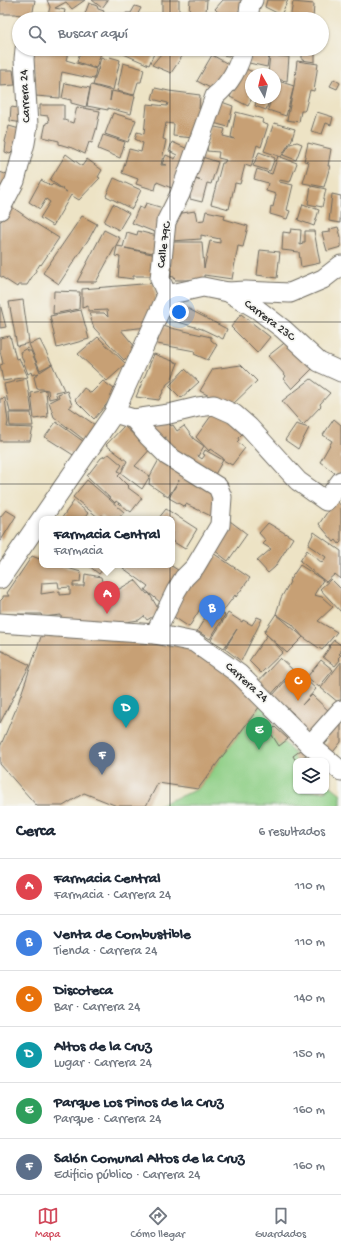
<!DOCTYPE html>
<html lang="es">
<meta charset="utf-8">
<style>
:root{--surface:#fff;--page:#f6f6f7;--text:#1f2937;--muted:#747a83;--line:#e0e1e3;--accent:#d1495b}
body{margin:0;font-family:"Gochi Hand",sans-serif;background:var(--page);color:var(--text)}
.controls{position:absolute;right:12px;bottom:12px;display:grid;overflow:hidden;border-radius:8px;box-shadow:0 1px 3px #0004}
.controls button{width:36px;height:36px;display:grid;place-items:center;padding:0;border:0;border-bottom:1px solid var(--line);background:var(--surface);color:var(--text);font:20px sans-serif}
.compass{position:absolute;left:245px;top:68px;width:36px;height:36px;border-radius:50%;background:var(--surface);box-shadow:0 1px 3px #0004;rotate:352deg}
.you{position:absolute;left:179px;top:312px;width:14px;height:14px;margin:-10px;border:3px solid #fff;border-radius:50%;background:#1a73e8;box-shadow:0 0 0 6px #1a73e833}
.badge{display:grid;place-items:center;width:26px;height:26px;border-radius:50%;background:var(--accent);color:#fff;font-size:13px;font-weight:700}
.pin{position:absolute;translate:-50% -33px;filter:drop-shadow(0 1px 2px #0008)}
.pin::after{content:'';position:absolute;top:21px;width:14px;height:12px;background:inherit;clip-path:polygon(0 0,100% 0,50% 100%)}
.popup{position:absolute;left:39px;top:516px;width:136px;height:52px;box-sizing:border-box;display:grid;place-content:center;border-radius:8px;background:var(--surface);filter:drop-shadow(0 1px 3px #0005);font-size:13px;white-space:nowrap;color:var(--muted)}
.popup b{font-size:15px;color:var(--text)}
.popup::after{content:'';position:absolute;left:50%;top:100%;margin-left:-8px;border:8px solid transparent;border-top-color:var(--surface)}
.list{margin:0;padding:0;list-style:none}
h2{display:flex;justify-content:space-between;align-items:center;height:52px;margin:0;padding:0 16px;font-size:17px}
h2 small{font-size:13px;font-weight:400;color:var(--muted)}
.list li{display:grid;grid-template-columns:26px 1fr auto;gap:12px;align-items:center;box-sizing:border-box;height:56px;padding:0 16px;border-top:1px solid var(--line)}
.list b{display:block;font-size:15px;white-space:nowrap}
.list p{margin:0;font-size:13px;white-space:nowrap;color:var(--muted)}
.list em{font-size:13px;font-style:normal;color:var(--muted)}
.icon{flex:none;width:22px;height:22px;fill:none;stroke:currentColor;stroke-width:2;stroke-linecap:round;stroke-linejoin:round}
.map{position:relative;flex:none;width:341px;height:806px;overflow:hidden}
.search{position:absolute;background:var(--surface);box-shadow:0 1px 3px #0004;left:12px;right:12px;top:12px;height:44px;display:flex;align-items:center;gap:10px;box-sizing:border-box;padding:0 14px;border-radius:22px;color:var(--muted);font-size:15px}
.sheet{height:388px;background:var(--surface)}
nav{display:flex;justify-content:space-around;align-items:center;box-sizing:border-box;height:56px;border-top:1px solid var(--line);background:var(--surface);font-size:11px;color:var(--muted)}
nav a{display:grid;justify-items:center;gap:2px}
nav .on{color:var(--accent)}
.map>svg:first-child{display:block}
.green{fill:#8fcf86;stroke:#5d7d58}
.building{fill:#c7a074;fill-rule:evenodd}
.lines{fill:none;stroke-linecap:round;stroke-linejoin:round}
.minor-casing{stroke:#6f6b61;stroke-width:21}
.minor{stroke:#fff;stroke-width:19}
.grid{fill:none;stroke:#2b2b2b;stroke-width:1;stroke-opacity:0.55}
.labels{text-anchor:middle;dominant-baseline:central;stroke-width:3.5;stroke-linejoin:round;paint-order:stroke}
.street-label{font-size:12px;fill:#2b2b2b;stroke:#f6f6f2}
</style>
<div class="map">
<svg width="341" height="806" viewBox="0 0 341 806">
<rect width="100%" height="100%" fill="#f6f6f2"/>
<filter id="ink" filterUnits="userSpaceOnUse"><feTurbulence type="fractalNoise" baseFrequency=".025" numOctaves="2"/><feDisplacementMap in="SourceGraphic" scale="8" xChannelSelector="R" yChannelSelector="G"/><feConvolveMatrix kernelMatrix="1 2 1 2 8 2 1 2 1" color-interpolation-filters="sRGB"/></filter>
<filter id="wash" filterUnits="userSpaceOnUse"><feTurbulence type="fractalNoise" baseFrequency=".012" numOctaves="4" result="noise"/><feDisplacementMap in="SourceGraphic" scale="16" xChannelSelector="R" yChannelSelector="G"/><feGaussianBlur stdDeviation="0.9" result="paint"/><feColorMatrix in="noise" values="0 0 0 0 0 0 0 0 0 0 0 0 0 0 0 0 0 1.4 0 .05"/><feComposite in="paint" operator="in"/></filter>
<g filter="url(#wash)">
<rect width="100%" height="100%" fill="#ede3c5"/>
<path class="green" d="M263,702L280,738L301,761H296V791H326V782L341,794V806H156L198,789Z"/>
<g id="blocks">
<g class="building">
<path d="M0,0H35L32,17L15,14H0Z"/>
<path d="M47,0H85L72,9L66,2L55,8L65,10L63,19H47L50,7Z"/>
<path d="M92,0H108L102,8Z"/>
<path d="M162,0H179V16L162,15Z"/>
<path d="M190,0H207L206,12H192L209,14V19H192V12H189Z"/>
<path d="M223,0H247L236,15L229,19H225L215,9Z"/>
<path d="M267,0H288L281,15L265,7Z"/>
<path d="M293,2L314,4L313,19H290Z"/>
<path d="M89,3L97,6L98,9L104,11L101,19H83Z"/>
<path d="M135,6L141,8L135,19H123L126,13H131Z"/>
<path d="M35,49H69L66,60L96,69L94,79L62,72L61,77L60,98L36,96L33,54Z"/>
<path d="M81,49L102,50L96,68L77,62Z"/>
<path d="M119,49H156L149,65L119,52Z"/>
<path d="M165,49H181L185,52L171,73L152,65Z"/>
<path d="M208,49H231L229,56L208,53Z"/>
<path d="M252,49H268V50H270L267,67L249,63Z"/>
<path d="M302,49H315V62L302,60Z"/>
<path d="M212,55L230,65L216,91L197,81Z"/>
<path d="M270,55L289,57L287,81L275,79V74H268Z"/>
<path d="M101,57L109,60L110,57L120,60L113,90L93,85L98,69H99H98Z"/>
<path d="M297,61L318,64L314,91L310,90L305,110L304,111H301L299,122L287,120L294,86Z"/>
<path d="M123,63L144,69L141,82H138L134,95L117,91Z"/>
<path d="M243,68L259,74H251V98H252L248,106L230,97Z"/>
<path d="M0,70H13L15,85L0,86Z"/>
<path d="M334,79L340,83L337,89L330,86Z"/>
<path d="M275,80L294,86L286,116L268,110L271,98H275Z"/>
<path d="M65,83L90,88L86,107L71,103V100L62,98Z"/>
<path d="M91,85L111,91L110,101L112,91L135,96L131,114L108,108V110L87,106Z"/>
<path d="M155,88L169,91L200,95L199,109H201L194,138L173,136L174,124L166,123L163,139L166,140L161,165H167L162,164L166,155L175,159L177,155L169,151L172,142L188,149L174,189L157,182L155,190L136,184L138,179L122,173L129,149L141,152L143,143L135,139L137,132L144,134L147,104L167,106L168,103L152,99Z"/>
<path d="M257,98H270L266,110L255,106Z"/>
<path d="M216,100L233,106L228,127L210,122Z"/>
<path d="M40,105H64V120L73,123L77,107L100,111L96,130L92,143L89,142L85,154L72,148L59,144V141L43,137L46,123L49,122L48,116L40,115Z"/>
<path d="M11,107L25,109L23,123L10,121Z"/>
<path d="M236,112L263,119L262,123L268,125L261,147L257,145L251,167L245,165L240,184L235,183L229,209L211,204L222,163H224L226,160L218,158L219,152L207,151L210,126L225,129L223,136L235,139L231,137Z"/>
<path d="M317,112L333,117L331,125L326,123L322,134L311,131Z"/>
<path d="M113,113L136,120L128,142L105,134Z"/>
<path d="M274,123L295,129L291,142H290L281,157L264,151Z"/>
<path d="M9,126L23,130L17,147L10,154L5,152L6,143L5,142Z"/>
<path d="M103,135L125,142L120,158L98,149Z"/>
<path d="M297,142L302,144L296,160L283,155L290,144Z"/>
<path d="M308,143L331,149L328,166H330L324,187L303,183L309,162L304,161Z"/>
<path d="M259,152L275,158L270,171L253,166Z"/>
<path d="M66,154L82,166L87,159L102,170L98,177L100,178L79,200L71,195L53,226L40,218L50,202L46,199L40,209L29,202L41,180L51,186L53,184L67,192L50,180Z"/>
<path d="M199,156L218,162L211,184L207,183L202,202L190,199V195L186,194L190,178L202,181L193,178Z"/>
<path d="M278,156L297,163L290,182L279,180V182L293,185L287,210L290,211L287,219L270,214L271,206L273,207L276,194L266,191L268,183L254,179L257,169L272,174Z"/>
<path d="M0,172L5,174L6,173L10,175L0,202Z"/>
<path d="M114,178L141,190L132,209L106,196Z"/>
<path d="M311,186L326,189L322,207L308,204Z"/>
<path d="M332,194L341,196L340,223L329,221Z"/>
<path d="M146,203L163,208L157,233L132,223L139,207L144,209Z"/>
<path d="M113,204L129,213L119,230L104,222Z"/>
<path d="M303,204L319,210L314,226L298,220Z"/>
<path d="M12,207L35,223L59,238L41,265L40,264L27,285H18L17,287L0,276V222Z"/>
<path d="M195,211L197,221L204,220L206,211L225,215L224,219L248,226L243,247L238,246L232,279L204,275V280H175L174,277L169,276L168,242H202L204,268L210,241L220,243V239L201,235V239L171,241L169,224L177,222L176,214Z"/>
<path d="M82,216L97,224L90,237L59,284L43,273Z"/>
<path d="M338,227L341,237V247L327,251L322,233L330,232V229Z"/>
<path d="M291,229L301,230L300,245L303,244L302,242H305V231H314L320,263L301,267L299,252L282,250L283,232L290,233Z"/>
<path d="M104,230L120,238L96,282H77Z"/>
<path d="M138,231L161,237L159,254L125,248L156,255V276H133V279L118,277L120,257L115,256L117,246L123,247L127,232L137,235Z"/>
<path d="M260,250L280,252L277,278L257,275Z"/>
<path d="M154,283L157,304L154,311L148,314L147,327L121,330L136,348L124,360L94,328L89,313H104L108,317L107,310L88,311V306L82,308V289Z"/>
<path d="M54,291L80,292L79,309L53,314Z"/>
<path d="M23,300L29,343L17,346L9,302Z"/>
<path d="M0,304L6,327L0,328Z"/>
<path d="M181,305L227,329L223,339L202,329L175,321Z"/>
<path d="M81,310L89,339L57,348L50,316Z"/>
<path d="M241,314L270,337L257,353L231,327Z"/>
<path d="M162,326L211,337V340L217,345L208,360L194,354L195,351L157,344Z"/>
<path d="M10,336L16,359L19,358L28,377L3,381L0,365L3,364L0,351V338Z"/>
<path d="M98,337L126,364L107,381L78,354Z"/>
<path d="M40,340L52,364L64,390L55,392L57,397L49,399L48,390L42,389H37L34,377L39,373L32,375L31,372L28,374L20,352L27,348L28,351H31L40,372L52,364L40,370L29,344Z"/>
<path d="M288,340L313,368L292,389L284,379L286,376L268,356Z"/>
<path d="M154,354L178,363L171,381L167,384L159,400L136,397Z"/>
<path d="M241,365L257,381L230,407L200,391L213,369Z"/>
<path d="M185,369L199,382L181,398L169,386Z"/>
<path d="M27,379L32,412H10L4,384Z"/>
<path d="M311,379L330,393L320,404L321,406L303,425L282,401Z"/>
<path d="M103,381L117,391L106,405L94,419L75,400L84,388L91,393Z"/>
<path d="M46,390L48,417L34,419L31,393Z"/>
<path d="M67,391L72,405L69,407L98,427L87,442L54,417L49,402L59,397L58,394Z"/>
<path d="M5,398L8,422L7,427L33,428L30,441H0V399Z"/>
<path d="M216,409L244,432L238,438L239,440L237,442L245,448L232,465L223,460V458L210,449L209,451L196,437Z"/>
<path d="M9,413H31L33,426H10Z"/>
<path d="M164,417L171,426L173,425L177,431L184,426L194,439L204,446L198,456L202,459L205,455L203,454L205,450L223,460L213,478L165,445L166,437L158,441L145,427Z"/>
<path d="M334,419L341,425V473L339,476L320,462L332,441L323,435Z"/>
<path d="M56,422L87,444L78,458L45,437Z"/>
<path d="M296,424L309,428L298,449L285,440Z"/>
<path d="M124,426L134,435L137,430L153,446L135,466L150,476L161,456L217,490L213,517L186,504L185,507L169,498L179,480L168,497L149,484L150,476L142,489L121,473L127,461L106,445Z"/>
<path d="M109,454L122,465L118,471L121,473L118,476L128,486L127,487L142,498L131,512L116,501L115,503L87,476L101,458Z"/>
<path d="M87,480L124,512L118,519H106L102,515L99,518L73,497Z"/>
<path d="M335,498L341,506V542L339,544L336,540L334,542L319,524L328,511L326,509Z"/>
<path d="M74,501L88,513L84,519H61Z"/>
<path d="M166,509L197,529L185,549L172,541V519H158Z"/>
<path d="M6,510L16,516L0,542V517Z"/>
<path d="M230,521L247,534L228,561L210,547Z"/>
<path d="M268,523L293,538L275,567L268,573L257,561L271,549L263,544L266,541L259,533Z"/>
<path d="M314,532L341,551V579L335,574L326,582L300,561L307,550L322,563L326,557L308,545Z"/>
<path d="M210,551L250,578L236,597L235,595L223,611L212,606L225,615L210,639L197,631L212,606L205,601L189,627L168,613Z"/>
<path d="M32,556L42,560V565H57L81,572L80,582L73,583V586H84L85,574L101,577L105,595L114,590V592L135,580L147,594L149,593L145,590L148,586L123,568L125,565H170L181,572L160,602L149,593L160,612L147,620L144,616L139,620L112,624H61V615L42,617L41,614H0V601L3,598V596H9L7,593ZM58,582L59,588L70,587V594L60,595V591L41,594L42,583Z"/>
<path d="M88,565H106L99,574Z"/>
<path d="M300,565L323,580L314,595L322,597L333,607L318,621L337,632L322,650L303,637L287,653L267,635L283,652L261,673L249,661L267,635L264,632L276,614L281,598L290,582L289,581ZM276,614L292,624L303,637Z"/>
<path d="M331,579L341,589V612L320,589Z"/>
<path d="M228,613L242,622L243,620L252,625L257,617L262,619L241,661L225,649L237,629L224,648L211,640Z"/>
<path d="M43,631L192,645L263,702L198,789L158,783L146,806H117L84,793L63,806H37L0,764V747L16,709Z"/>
<path d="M334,640L341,645V652L339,654L341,655L338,658L340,660L335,666L323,657L330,647L329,646Z"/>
<path d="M0,650L30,665L0,723Z"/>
<path d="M280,658L293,670L269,697L255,685Z"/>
<path d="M321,660L333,670L319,687L307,677Z"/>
<path d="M341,662V700L339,703L321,688Z"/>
<path d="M295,670L316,689L302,705L312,695L333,715L310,737L290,719L294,714L273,695Z"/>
<path d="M341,719V742L330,756L321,749L328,741L323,737Z"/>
<path d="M275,727L288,739L279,746L270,732Z"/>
<path d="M301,750L308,753L299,761H296L293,756Z"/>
</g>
</g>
</g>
<g filter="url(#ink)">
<use href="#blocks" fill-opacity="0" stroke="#6f6b61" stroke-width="1"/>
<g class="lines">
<defs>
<g id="minor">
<path d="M248,19L250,5L253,0"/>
<path d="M0,210L15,181L25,143L28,125L24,59L25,49"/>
<path d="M228,292L246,291L290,293L323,279L341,265"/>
<path d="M167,295L203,287L228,292L257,309L283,329L319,362L341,372"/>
<path d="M114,413L134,419L169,414L198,407L214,405L234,414L249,427L298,481L326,501L341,481"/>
<path d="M134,419L148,436L168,456L218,487L222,497L220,525L195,567L184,578L176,591L155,634"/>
<path d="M0,579L114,413L167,295L160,279L166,222L180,194L215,96C229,85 240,66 243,49"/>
<path d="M0,623L155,634L194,642L239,674L310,745L341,771"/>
<path d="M310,745L341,710"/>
</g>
</defs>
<use href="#minor" class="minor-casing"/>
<use href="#minor" class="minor"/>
</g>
</g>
<path class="grid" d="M170,0V19M170,49V806M0,161H341M0,322H341M0,484H341M0,645H341"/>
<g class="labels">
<g class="street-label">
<text transform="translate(26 96) rotate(-93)">Carrera 24</text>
<text transform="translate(165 245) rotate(-82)">Calle 79C</text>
<text transform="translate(269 321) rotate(37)">Carrera 23C</text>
<text transform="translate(246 683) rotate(42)">Carrera 24</text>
</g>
</g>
</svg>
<div class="controls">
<button><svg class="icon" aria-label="layers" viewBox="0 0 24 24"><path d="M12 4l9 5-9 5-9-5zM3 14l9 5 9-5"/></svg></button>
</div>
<svg class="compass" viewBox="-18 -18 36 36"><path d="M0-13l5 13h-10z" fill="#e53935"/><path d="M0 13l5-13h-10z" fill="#747a83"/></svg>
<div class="you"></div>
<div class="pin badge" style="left:107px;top:614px;background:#e0444e">A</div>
<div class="popup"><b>Farmacia Central</b>Farmacia</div>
<div class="pin badge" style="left:212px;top:628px;background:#3f7fe0">B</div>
<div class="pin badge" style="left:298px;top:701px;background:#e8710a">C</div>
<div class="pin badge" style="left:126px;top:728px;background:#0f9aa8">D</div>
<div class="pin badge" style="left:259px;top:750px;background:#2e9e5b">E</div>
<div class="pin badge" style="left:102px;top:775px;background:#5c6f8a">F</div>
<div class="search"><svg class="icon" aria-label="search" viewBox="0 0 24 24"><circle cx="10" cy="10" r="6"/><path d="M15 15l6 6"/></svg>Buscar aquí</div>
</div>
<section class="sheet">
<h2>Cerca<small>6 resultados</small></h2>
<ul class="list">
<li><span class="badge" style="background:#e0444e">A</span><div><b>Farmacia Central</b><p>Farmacia · Carrera 24</p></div><em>110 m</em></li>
<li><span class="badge" style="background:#3f7fe0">B</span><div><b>Venta de Combustible</b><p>Tienda · Carrera 24</p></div><em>110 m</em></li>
<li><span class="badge" style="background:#e8710a">C</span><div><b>Discoteca</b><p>Bar · Carrera 24</p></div><em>140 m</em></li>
<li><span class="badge" style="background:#0f9aa8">D</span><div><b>Altos de la Cruz</b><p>Lugar · Carrera 24</p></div><em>150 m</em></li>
<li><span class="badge" style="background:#2e9e5b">E</span><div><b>Parque Los Pinos de la Cruz</b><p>Parque · Carrera 24</p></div><em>160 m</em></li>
<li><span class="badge" style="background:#5c6f8a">F</span><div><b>Salón Comunal Altos de la Cruz</b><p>Edificio público · Carrera 24</p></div><em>160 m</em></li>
</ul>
</section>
<nav>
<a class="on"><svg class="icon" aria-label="map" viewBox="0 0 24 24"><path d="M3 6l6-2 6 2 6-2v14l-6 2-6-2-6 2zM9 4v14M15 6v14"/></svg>Mapa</a>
<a><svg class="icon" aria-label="directions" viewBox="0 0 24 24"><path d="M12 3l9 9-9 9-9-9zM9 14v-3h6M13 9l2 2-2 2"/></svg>Cómo llegar</a>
<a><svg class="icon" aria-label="saved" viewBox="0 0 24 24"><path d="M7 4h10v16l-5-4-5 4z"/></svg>Guardados</a>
</nav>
